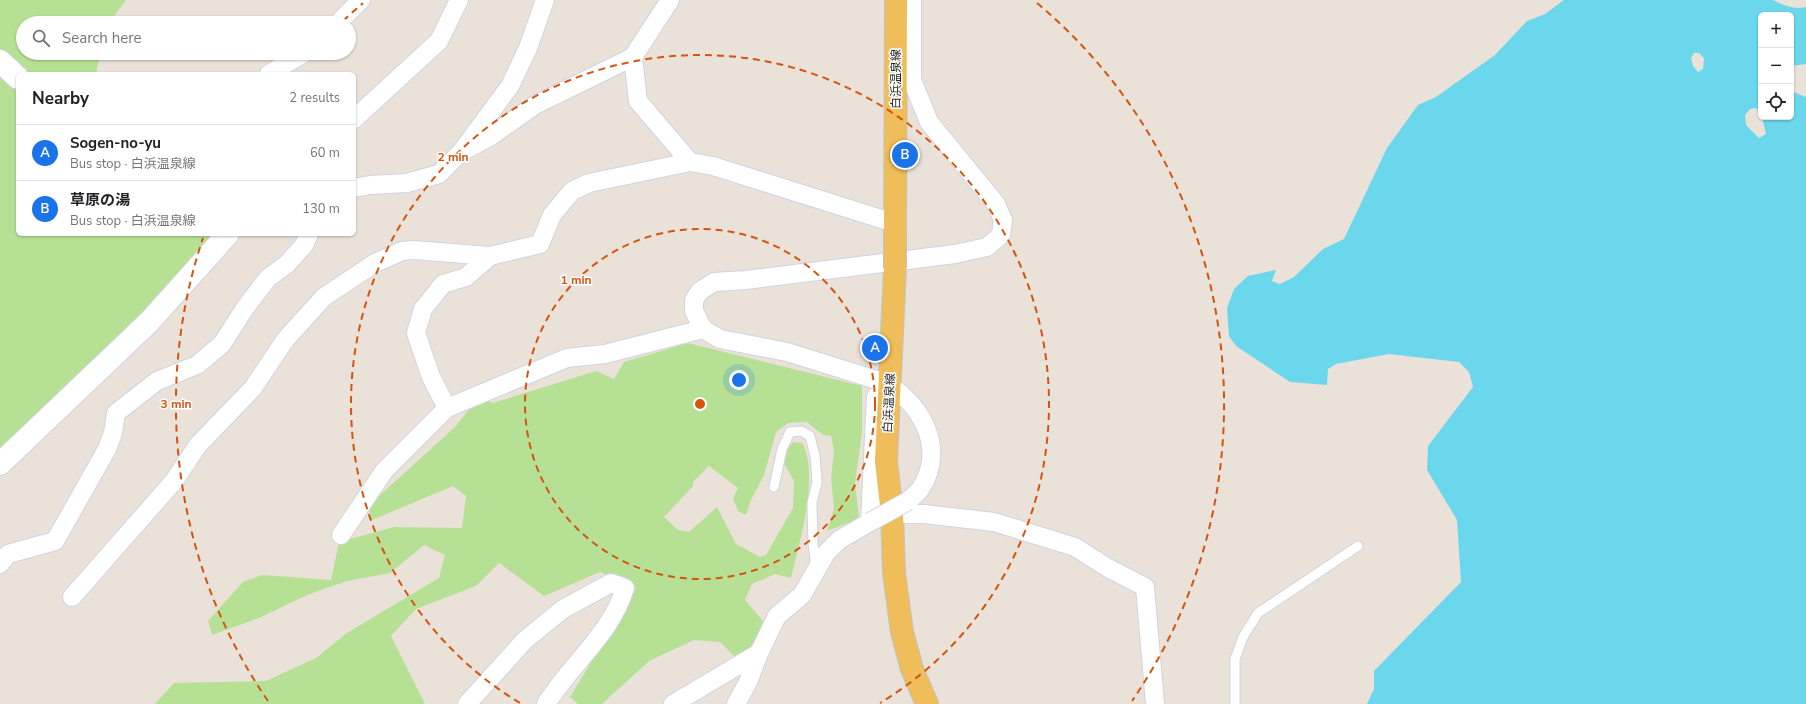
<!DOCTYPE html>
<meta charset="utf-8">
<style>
:root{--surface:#fff;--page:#f6f6f6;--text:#202124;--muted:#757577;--line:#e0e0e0;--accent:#1a73e8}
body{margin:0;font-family:"Nunito Sans","Noto Sans JP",sans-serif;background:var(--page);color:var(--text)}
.controls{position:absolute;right:12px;top:12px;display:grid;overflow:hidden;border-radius:6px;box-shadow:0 1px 3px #0004}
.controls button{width:36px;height:36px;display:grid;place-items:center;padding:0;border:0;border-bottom:1px solid var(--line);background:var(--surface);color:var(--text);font:20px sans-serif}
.you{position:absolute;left:739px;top:380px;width:14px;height:14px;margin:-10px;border:3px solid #fff;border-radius:50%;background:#1a73e8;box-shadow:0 0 0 6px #1a73e833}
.badge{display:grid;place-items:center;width:26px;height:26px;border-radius:50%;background:var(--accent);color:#fff;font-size:13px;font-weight:700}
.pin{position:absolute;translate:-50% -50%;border:2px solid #fff;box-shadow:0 1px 4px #0006}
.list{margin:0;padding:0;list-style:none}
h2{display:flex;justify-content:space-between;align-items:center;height:52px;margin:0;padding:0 16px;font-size:17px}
h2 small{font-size:13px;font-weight:400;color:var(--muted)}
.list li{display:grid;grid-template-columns:26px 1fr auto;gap:12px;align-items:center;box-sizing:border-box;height:56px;padding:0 16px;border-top:1px solid var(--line)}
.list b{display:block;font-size:15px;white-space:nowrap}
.list p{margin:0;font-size:13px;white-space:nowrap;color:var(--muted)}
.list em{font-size:13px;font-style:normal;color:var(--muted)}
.icon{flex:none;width:22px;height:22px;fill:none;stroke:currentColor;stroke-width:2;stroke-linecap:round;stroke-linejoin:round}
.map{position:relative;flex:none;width:1806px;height:704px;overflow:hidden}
.search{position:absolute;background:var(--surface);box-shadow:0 1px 3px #0004;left:16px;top:16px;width:340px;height:44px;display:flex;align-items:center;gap:10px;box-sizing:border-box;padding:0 14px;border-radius:22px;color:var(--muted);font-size:15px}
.panel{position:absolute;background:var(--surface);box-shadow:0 1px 3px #0004;left:16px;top:72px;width:340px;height:164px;border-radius:6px}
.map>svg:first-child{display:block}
.green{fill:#b6e195}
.water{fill:#6bd7ed;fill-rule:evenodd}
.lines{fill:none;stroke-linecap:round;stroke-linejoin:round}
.service-casing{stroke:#ced4e1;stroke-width:11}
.minor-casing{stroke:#ced4e1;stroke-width:20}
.tertiary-casing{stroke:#ced4e1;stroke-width:24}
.primary-casing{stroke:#c3c3c3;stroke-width:24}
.service{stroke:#fff;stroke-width:9}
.minor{stroke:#fff;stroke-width:18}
.tertiary{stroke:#fff;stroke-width:22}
.primary{stroke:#efbd59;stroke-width:22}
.minor-bridge-casing{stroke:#ced4e1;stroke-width:20;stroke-linecap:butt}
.primary-bridge-casing{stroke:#c3c3c3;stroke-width:24;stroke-linecap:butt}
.minor-bridge{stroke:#fff;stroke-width:18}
.primary-bridge{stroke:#efbd59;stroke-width:22}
.ring{fill:none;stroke:#d5540f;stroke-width:2;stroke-dasharray:7 5}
.labels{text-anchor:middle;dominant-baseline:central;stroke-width:3;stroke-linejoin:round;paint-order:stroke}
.street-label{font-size:12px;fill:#272727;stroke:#fff}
.centre{fill:#d5540f;stroke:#fff;stroke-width:2}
.ring-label{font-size:12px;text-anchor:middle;font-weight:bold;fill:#d5540f;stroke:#fff;stroke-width:3;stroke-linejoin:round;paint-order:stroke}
</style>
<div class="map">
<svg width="1806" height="704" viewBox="0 0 1806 704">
<rect width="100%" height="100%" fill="#eae1d9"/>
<g class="green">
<path d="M0,0H126L109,23H23V53H100L96,74H18V234H220L0,455Z"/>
<path d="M688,343L862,386V432L855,483L859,519L827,531L834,508L831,478L834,450L831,436L823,435L807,422L788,423L776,432L764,475L751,500L746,515L738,511L733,499L738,488L709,466L693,482V486L664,517L678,530L689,532L717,507L736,544L760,557L766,555L793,508L794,481L784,464L787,450L793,442L802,443C820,474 799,544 791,578L775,574L752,584L745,600L763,621L753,647L736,658L720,642L694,640L649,661L602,704H578L570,697L636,588L600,572L544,596L499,563L476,586L416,609L391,636L425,704H155L174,683L266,681L316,658L347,633L439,578L445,555L424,545L390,573L347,581L307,595L259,618L212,635L208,621L243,582L262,575L331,580L339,542L394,527L462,528L466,496L453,486L372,520L368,506L455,427L479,397L493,403L596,371L614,379L624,362Z"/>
</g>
<path class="water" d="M1564,0H1773C1783,5 1794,10 1806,7V64L1791,66V15H1761V113L1756,108L1750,109L1745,115L1746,125L1759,138L1766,134L1762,117H1791V91L1806,97V704H1367L1374,689V671L1461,582L1457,520L1427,470L1428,446L1473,387L1469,372L1459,362L1389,354L1336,364L1328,369L1327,385L1290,382L1236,346L1229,336L1227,308L1234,289L1248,276L1276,270L1272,281L1280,284L1294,277L1323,249L1344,239L1387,148L1418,105L1436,97L1495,55L1527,21L1545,14ZM1694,53H1699L1704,58L1703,69L1698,72L1693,66L1691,58Z"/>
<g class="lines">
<defs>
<g id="service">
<path d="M774,487L782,449L790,432L801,431L810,436L815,456L817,482L812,503L813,544L816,567"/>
<path d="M1235,704V659L1243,637L1258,613L1358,546"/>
</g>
<g id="minor">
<path d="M338,23L361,0"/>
<path d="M633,57L638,101L690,162"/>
<path d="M269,74L304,53"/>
<path d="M354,119L439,41L459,0"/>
<path d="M467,149L491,136L535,105L633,57L670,0"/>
<path d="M354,188L370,185L407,183L439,174L461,152L510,86L528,48L545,0"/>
<path d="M447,408L431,377L416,333L423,309L443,284L466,277L490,256"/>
<path d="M908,501C912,497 918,493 921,488C947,447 920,399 880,381L787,352L720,339L703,329L694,311V300L700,291L714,282L746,280L955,254L987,247L1001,235L1003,220L996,204L929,122L912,80V0"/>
<path d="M892,514H924L994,522L1075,547L1108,568L1145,587L1155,704"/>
<path d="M341,535L384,471L447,408L567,358L605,354L703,329"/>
<path d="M0,564L8,554L55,541L107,449L113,433L116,413L157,381L197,365L222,344L245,308L268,278L287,264L304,245L309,234"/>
<path d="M72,597L174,481L198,445L253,388L285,340L324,297L375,263L402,251L414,250L490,256L540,244L552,215L572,191L589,183L690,162L713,166L894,223"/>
<path d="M467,704L525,640L563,609L611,583L625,588C611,634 571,664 546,704"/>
<path d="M673,704L759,653"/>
<path d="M736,704L748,682L759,653L777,616L802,595L826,553L839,540L870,522L876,397L890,391"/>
</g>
<g id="tertiary">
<path d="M0,61L18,78"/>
<path d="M0,464L149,322L228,234"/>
</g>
<g id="primary">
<path d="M895,238L896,0"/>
<path d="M895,268L886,461L892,514L894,573L902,632L912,669L927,704"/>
</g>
</defs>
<use href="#service" class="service-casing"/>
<use href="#minor" class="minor-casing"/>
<use href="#tertiary" class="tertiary-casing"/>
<use href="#primary" class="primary-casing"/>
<use href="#service" class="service"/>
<use href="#minor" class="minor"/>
<use href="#tertiary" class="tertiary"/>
<use href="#primary" class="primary"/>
<defs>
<path id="minor-bridge" d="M870,522L908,501"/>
<path id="primary-bridge" d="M895,268V238"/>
</defs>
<use href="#minor-bridge" class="minor-bridge-casing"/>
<use href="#primary-bridge" class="primary-bridge-casing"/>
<use href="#minor-bridge" class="minor-bridge"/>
<use href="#primary-bridge" class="primary-bridge"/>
</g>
<g class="ring">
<circle cx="700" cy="404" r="175"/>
<path d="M520 703A349 349 0 1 1 880 703"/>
<path d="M268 701A524 524 0 0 1 203 238M343 21A524 524 0 0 1 363 3M1037 3A524 524 0 0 1 1132 701"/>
</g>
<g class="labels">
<g class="street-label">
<text transform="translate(896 79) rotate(-90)">白浜温泉線</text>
<text transform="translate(889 403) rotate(-87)">白浜温泉線</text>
</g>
</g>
<circle cx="700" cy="404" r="6" class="centre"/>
<g class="ring-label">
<text x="453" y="161">2 min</text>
<text x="576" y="284">1 min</text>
<text x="176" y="408">3 min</text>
</g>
</svg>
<div class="controls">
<button>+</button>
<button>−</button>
<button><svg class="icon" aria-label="locate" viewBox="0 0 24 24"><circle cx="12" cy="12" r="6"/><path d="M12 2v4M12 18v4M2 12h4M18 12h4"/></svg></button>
</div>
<div class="you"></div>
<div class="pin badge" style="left:875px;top:348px">A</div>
<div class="pin badge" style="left:905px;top:155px">B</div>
<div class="search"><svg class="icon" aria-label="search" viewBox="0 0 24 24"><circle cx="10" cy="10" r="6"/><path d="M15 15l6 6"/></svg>Search here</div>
<section class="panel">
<h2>Nearby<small>2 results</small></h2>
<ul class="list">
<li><span class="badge">A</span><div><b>Sogen-no-yu</b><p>Bus stop · 白浜温泉線</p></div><em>60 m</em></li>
<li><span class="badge">B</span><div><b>草原の湯</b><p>Bus stop · 白浜温泉線</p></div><em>130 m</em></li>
</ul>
</section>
</div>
